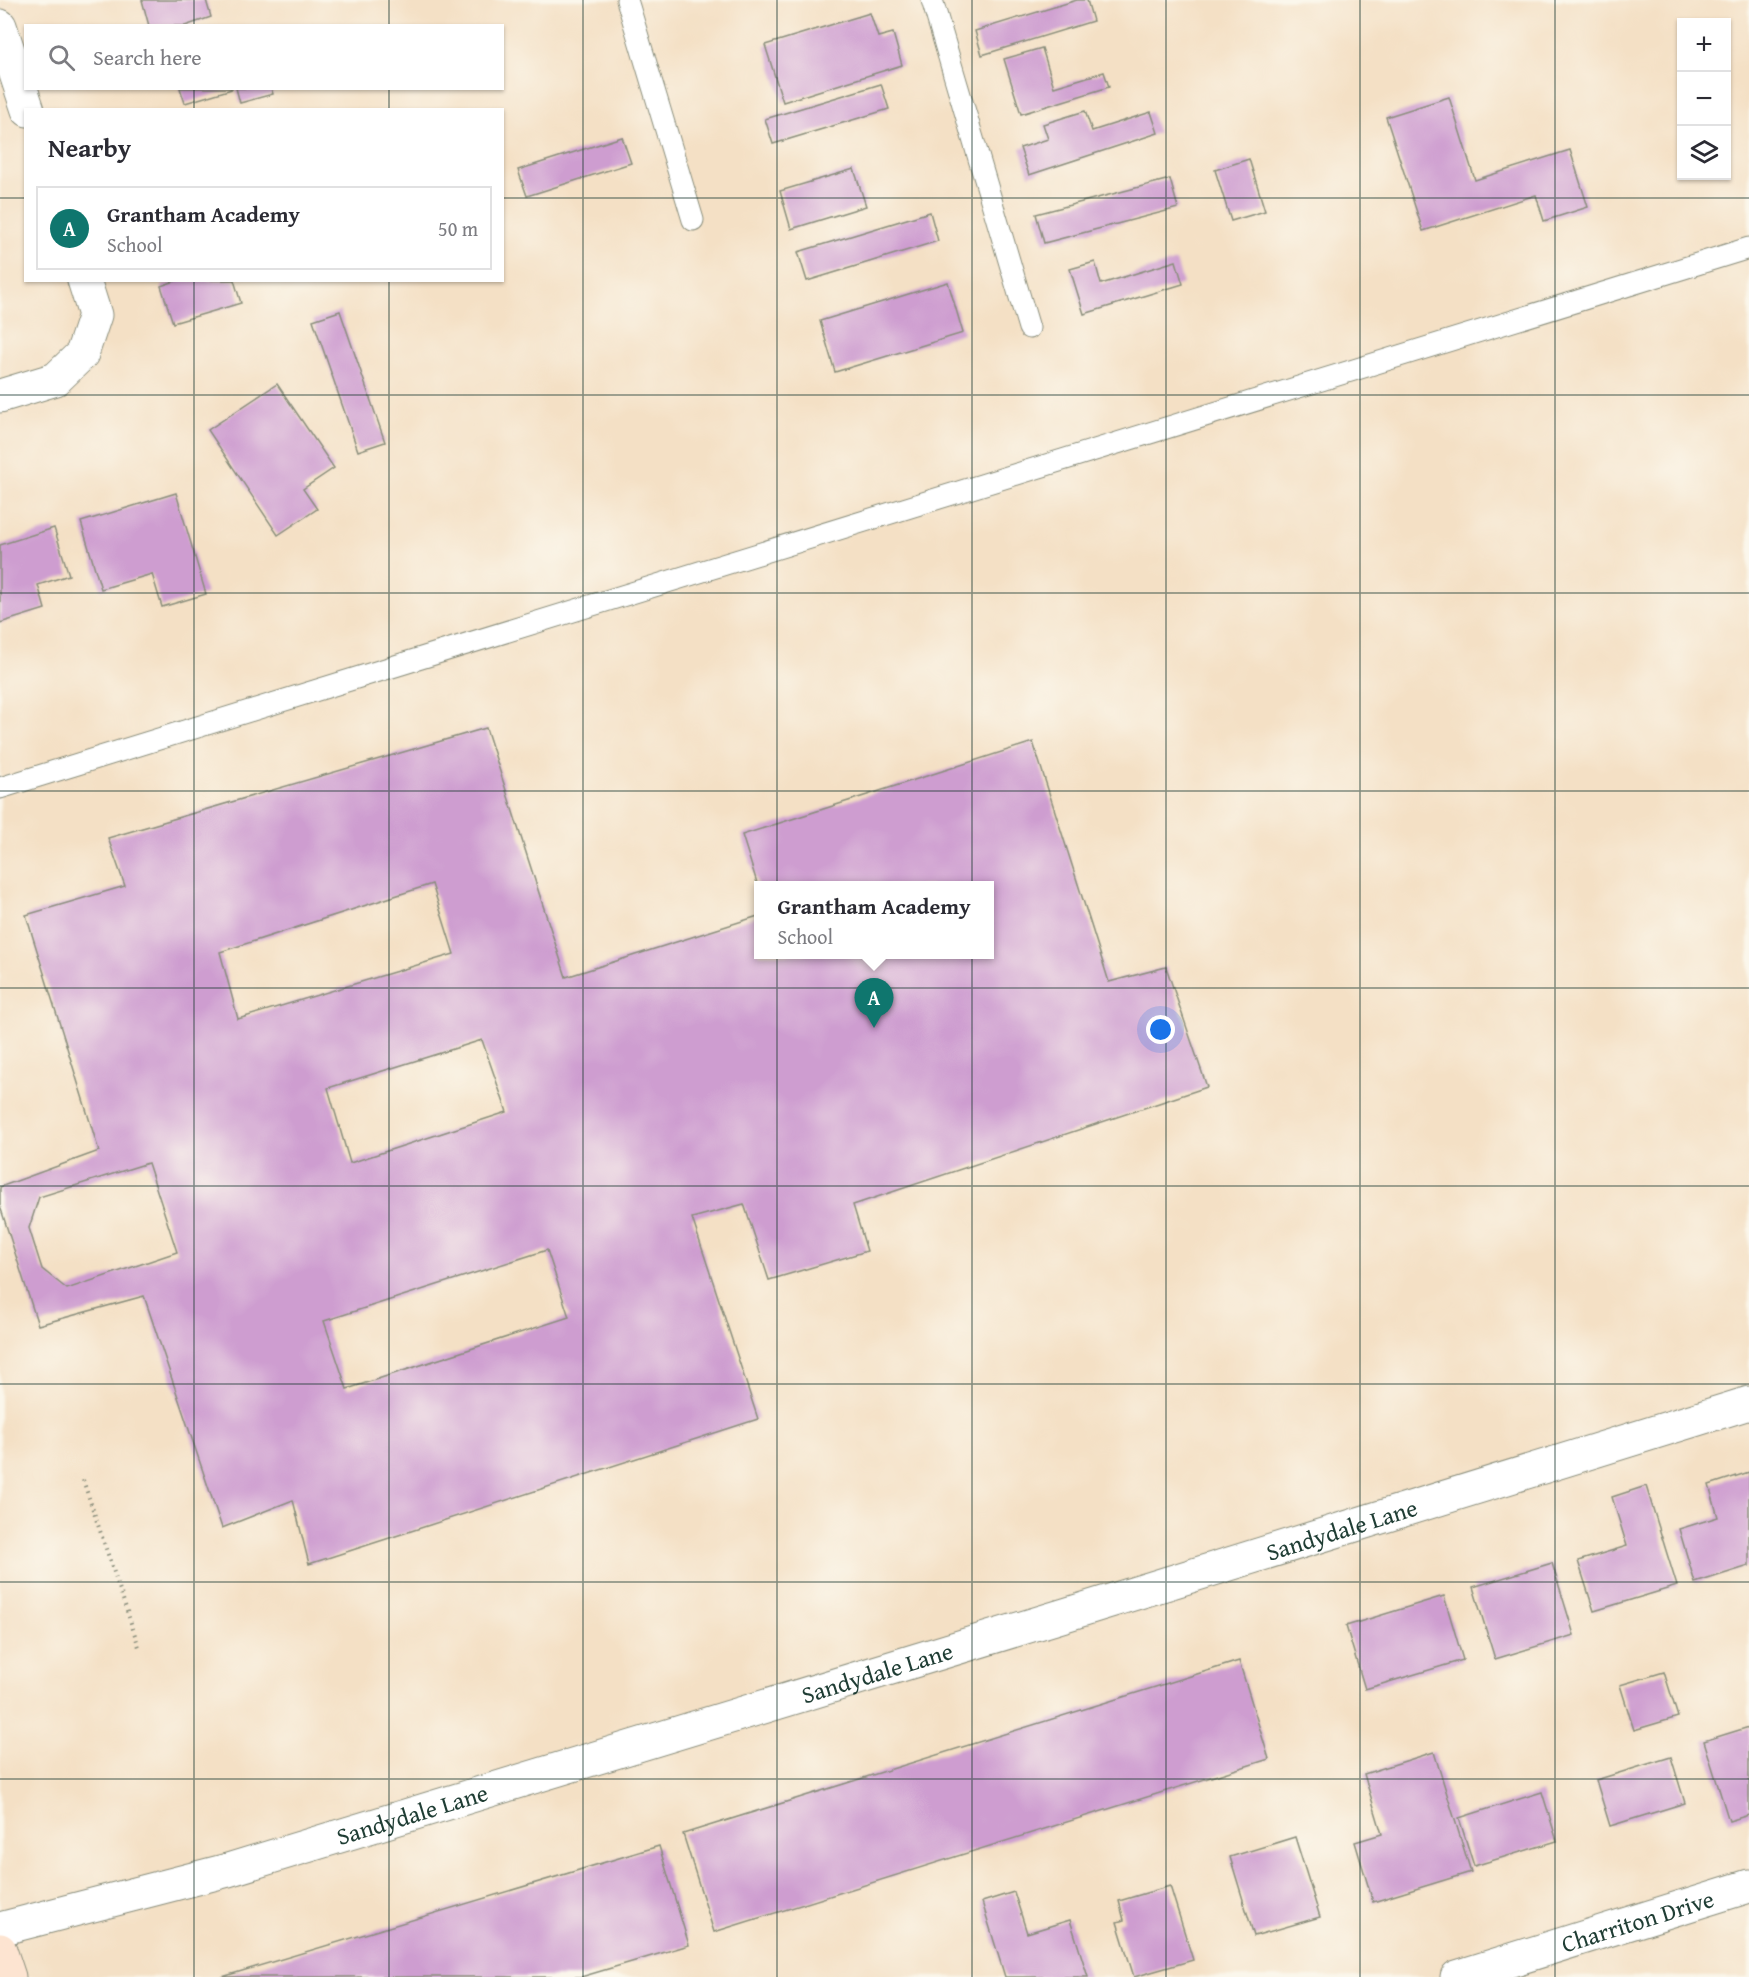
<!DOCTYPE html>
<meta charset="utf-8">
<style>
:root{--surface:#fff;--page:#f2f2f3;--text:#2b2b33;--muted:#7c7c81;--line:#e1e1e2;--accent:#0f766e}
body{margin:0;font-family:"Gentium Book Plus",serif;background:var(--page);color:var(--text)}
.controls{position:absolute;right:18px;top:18px;display:grid;overflow:hidden;border-radius:0px;box-shadow:0 2px 4px #0004}
.controls button{width:54px;height:54px;display:grid;place-items:center;padding:0;border:0;border-bottom:2px solid var(--line);background:var(--surface);color:var(--text);font:30px sans-serif}
.you{position:absolute;left:1161px;top:1030px;width:21px;height:21px;margin:-15px;border:4px solid #fff;border-radius:50%;background:#1a73e8;box-shadow:0 0 0 9px #1a73e833}
.badge{display:grid;place-items:center;width:39px;height:39px;border-radius:50%;background:var(--accent);color:#fff;font-size:20px;font-weight:700}
.pin{position:absolute;translate:-50% -50px;filter:drop-shadow(0 2px 3px #0008)}
.pin::after{content:'';position:absolute;top:32px;width:21px;height:18px;background:inherit;clip-path:polygon(0 0,100% 0,50% 100%)}
.popup{position:absolute;left:754px;top:881px;width:240px;height:78px;box-sizing:border-box;display:grid;place-content:center;border-radius:0px;background:var(--surface);filter:drop-shadow(0 2px 4px #0005);font-size:20px;white-space:nowrap;color:var(--muted)}
.popup b{font-size:22px;color:var(--text)}
.popup::after{content:'';position:absolute;left:50%;top:100%;margin-left:-12px;border:12px solid transparent;border-top-color:var(--surface)}
.list{margin:0;padding:0;list-style:none}
h2{display:flex;justify-content:space-between;align-items:center;height:78px;margin:0;padding:0 24px;font-size:26px}
h2 small{font-size:20px;font-weight:400;color:var(--muted)}
.list li{display:grid;grid-template-columns:39px 1fr auto;gap:18px;align-items:center;box-sizing:border-box;height:84px;margin:0 12px 12px;padding:0 12px;border:2px solid var(--line);border-radius:0px}
.list b{display:block;font-size:22px;white-space:nowrap}
.list p{margin:0;font-size:20px;white-space:nowrap;color:var(--muted)}
.list em{font-size:20px;font-style:normal;color:var(--muted)}
.icon{flex:none;width:33px;height:33px;fill:none;stroke:currentColor;stroke-width:2;stroke-linecap:round;stroke-linejoin:round}
.map{position:relative;flex:none;width:1749px;height:1977px;overflow:hidden}
.search{position:absolute;background:var(--surface);box-shadow:0 2px 4px #0004;left:24px;top:24px;width:480px;height:66px;display:flex;align-items:center;gap:15px;box-sizing:border-box;padding:0 21px;border-radius:0px;color:var(--muted);font-size:22px}
.panel{position:absolute;background:var(--surface);box-shadow:0 2px 4px #0004;left:24px;top:108px;width:480px;height:174px;border-radius:0px}
.map>svg:first-child{display:block}
.building{fill:#ce9dd0;fill-rule:evenodd}
.lines{fill:none;stroke-linecap:round;stroke-linejoin:round}
.lane-casing{stroke:#8a8e7c;stroke-width:23}
.street-casing{stroke:#8a8e7c;stroke-width:35}
.secondary-casing{stroke:#8a8e7c;stroke-width:35}
.path{stroke:#8a8e7c;stroke-width:4;stroke-dasharray:1.5 4.5;stroke-linecap:butt}
.lane{stroke:#fff;stroke-width:21}
.street{stroke:#fff;stroke-width:33}
.secondary{stroke:#fde4d1;stroke-width:33}
.grid{fill:none;stroke:#1f3d34;stroke-width:1.5;stroke-opacity:0.55}
.labels{text-anchor:middle;dominant-baseline:central;stroke-width:6;stroke-linejoin:round;paint-order:stroke}
.street-label{font-size:24px;fill:#1f3d34;stroke:#fbf7ec}
</style>
<div class="map">
<svg width="1749" height="1977" viewBox="0 0 1749 1977">
<rect width="100%" height="100%" fill="#fbf7ec"/>
<filter id="ink" filterUnits="userSpaceOnUse"><feTurbulence type="fractalNoise" baseFrequency=".0167" numOctaves="2"/><feDisplacementMap in="SourceGraphic" scale="12" xChannelSelector="R" yChannelSelector="G"/><feConvolveMatrix kernelMatrix="1 2 1 2 8 2 1 2 1" color-interpolation-filters="sRGB"/></filter>
<filter id="wash" filterUnits="userSpaceOnUse"><feTurbulence type="fractalNoise" baseFrequency=".008" numOctaves="4" result="noise"/><feDisplacementMap in="SourceGraphic" scale="24" xChannelSelector="R" yChannelSelector="G"/><feGaussianBlur stdDeviation="1.35" result="paint"/><feColorMatrix in="noise" values="0 0 0 0 0 0 0 0 0 0 0 0 0 0 0 0 0 1.4 0 .05"/><feComposite in="paint" operator="in"/></filter>
<g filter="url(#wash)">
<rect width="100%" height="100%" fill="#f4e0c5"/>
<g id="blocks">
<g class="building">
<path d="M142,0H206L211,17L185,26H149Z"/>
<path d="M1077,0H1087L1093,21L982,55L975,31Z"/>
<path d="M870,13L878,37L893,33L902,65L783,102L765,45Z"/>
<path d="M1042,48L1054,87L1104,72L1109,87L1021,114L1004,59Z"/>
<path d="M881,84L889,109L773,144L765,119Z"/>
<path d="M180,88H232V89L185,103Z"/>
<path d="M236,88H271L273,94L240,103Z"/>
<path d="M1449,97L1475,180L1570,150L1588,207L1544,221L1536,195L1423,231L1386,117Z"/>
<path d="M1085,111L1092,131L1151,112L1158,133L1029,175L1020,148L1048,139L1043,124Z"/>
<path d="M622,137L631,163L527,196L518,170Z"/>
<path d="M1249,159L1265,211L1231,221L1215,170Z"/>
<path d="M854,169L866,206L791,229L780,191Z"/>
<path d="M1170,179L1178,208L1044,243L1036,214Z"/>
<path d="M930,212L938,241L807,281L798,252Z"/>
<path d="M1176,261L1183,284L1084,314L1070,269L1095,262L1101,284Z"/>
<path d="M178,280H234L241,303L173,323L161,286Z"/>
<path d="M948,282L963,333L835,372L820,321Z"/>
<path d="M340,311L385,442L358,451L313,320Z"/>
<path d="M277,384L334,468L303,489L317,509L278,535L208,430Z"/>
<path d="M176,493L206,594L162,607L152,574L101,589L81,522Z"/>
<path d="M54,528L69,575L38,585L45,609L0,623V545Z"/>
<path d="M486,728L566,977L758,916V954H990V886H758L742,835L1033,742L1109,982L1166,967L1207,1087L853,1205L867,1251L769,1280L744,1204L692,1218L758,1419L309,1564L293,1500L222,1528L144,1296L38,1325L0,1206V1187L99,1151L26,915L125,886L108,838ZM432,884L454,954L238,1019L220,952ZM482,1040L507,1112L350,1163L328,1088ZM148,1163L177,1252L67,1289L42,1269L29,1228L39,1197ZM547,1250L569,1317L347,1389L324,1321Z"/>
<path d="M1749,1472V1566L1695,1583L1679,1529L1718,1517L1709,1485Z"/>
<path d="M1646,1486L1677,1586L1594,1611L1578,1561L1627,1546L1612,1497Z"/>
<path d="M1552,1563L1574,1635L1495,1659L1473,1587Z"/>
<path d="M1444,1596L1463,1660L1365,1689L1346,1626Z"/>
<path d="M1239,1661L1269,1759L714,1932L683,1834Z"/>
<path d="M1664,1672L1678,1717L1634,1730L1620,1685Z"/>
<path d="M1749,1727V1815L1729,1821L1704,1741Z"/>
<path d="M1434,1752L1471,1872L1373,1902L1355,1842L1382,1834L1364,1774Z"/>
<path d="M1671,1757L1685,1803L1610,1826L1596,1780Z"/>
<path d="M1542,1792L1557,1841L1474,1866L1459,1818Z"/>
<path d="M1295,1837L1320,1917L1254,1936L1230,1857Z"/>
<path d="M659,1846L689,1945L581,1977H222Z"/>
<path d="M1170,1886L1193,1960L1134,1977L1117,1922L1124,1920L1119,1901Z"/>
<path d="M1014,1892L1027,1933L1070,1920L1088,1977H1005L982,1902Z"/>
</g>
</g>
</g>
<g filter="url(#ink)">
<use href="#blocks" fill-opacity="0" stroke="#8a8e7c" stroke-width="1.5"/>
<g class="lines">
<defs>
<g id="lane">
<path d="M627,0L693,220"/>
<path d="M932,0L1029,328"/>
<path d="M0,788L1749,248"/>
</g>
<g id="street">
<path d="M0,26L28,110"/>
<path d="M0,396L56,379L82,354L95,315L84,280"/>
<path id="s1" d="M0,1929L228,1870L1068,1614L1749,1403"/>
<path id="s2" d="M1457,1977L1749,1886"/>
</g>
<path id="secondary" d="M0,1950L9,1977"/>
</defs>
<use href="#lane" class="lane-casing"/>
<use href="#street" class="street-casing"/>
<use href="#secondary" class="secondary-casing"/>
<path class="path" d="M83,1480L140,1650"/>
<use href="#lane" class="lane"/>
<use href="#street" class="street"/>
<use href="#secondary" class="secondary"/>
</g>
</g>
<path class="grid" d="M194,0V26M389,0V26M583,0V1977M777,0V1977M972,0V1977M1166,0V1977M1360,0V1977M1555,0V1977M194,88V110M389,88V110M0,198H26M502,198H1749M194,280V1977M389,280V1977M0,395H1749M0,593H1749M0,791H1749M0,988H1749M0,1186H1749M0,1384H1749M0,1582H1749M0,1779H1749"/>
<g class="labels">
<g class="street-label">
<text stroke="none"><textPath href="#s1" startOffset="1400">Sandydale Lane</textPath></text>
<text stroke="none"><textPath href="#s1" startOffset="914">Sandydale Lane</textPath></text>
<text stroke="none"><textPath href="#s1" startOffset="428">Sandydale Lane</textPath></text>
<text stroke="none"><textPath href="#s2" startOffset="189">Charriton Drive</textPath></text>
</g>
</g>
</svg>
<div class="controls">
<button>+</button>
<button>−</button>
<button><svg class="icon" aria-label="layers" viewBox="0 0 24 24"><path d="M12 4l9 5-9 5-9-5zM3 14l9 5 9-5"/></svg></button>
</div>
<div class="you"></div>
<div class="pin badge" style="left:874px;top:1028px">A</div>
<div class="popup"><b>Grantham Academy</b>School</div>
<div class="search"><svg class="icon" aria-label="search" viewBox="0 0 24 24"><circle cx="10" cy="10" r="6"/><path d="M15 15l6 6"/></svg>Search here</div>
<section class="panel">
<h2>Nearby<small></small></h2>
<ul class="list">
<li><span class="badge">A</span><div><b>Grantham Academy</b><p>School</p></div><em>50 m</em></li>
</ul>
</section>
</div>
